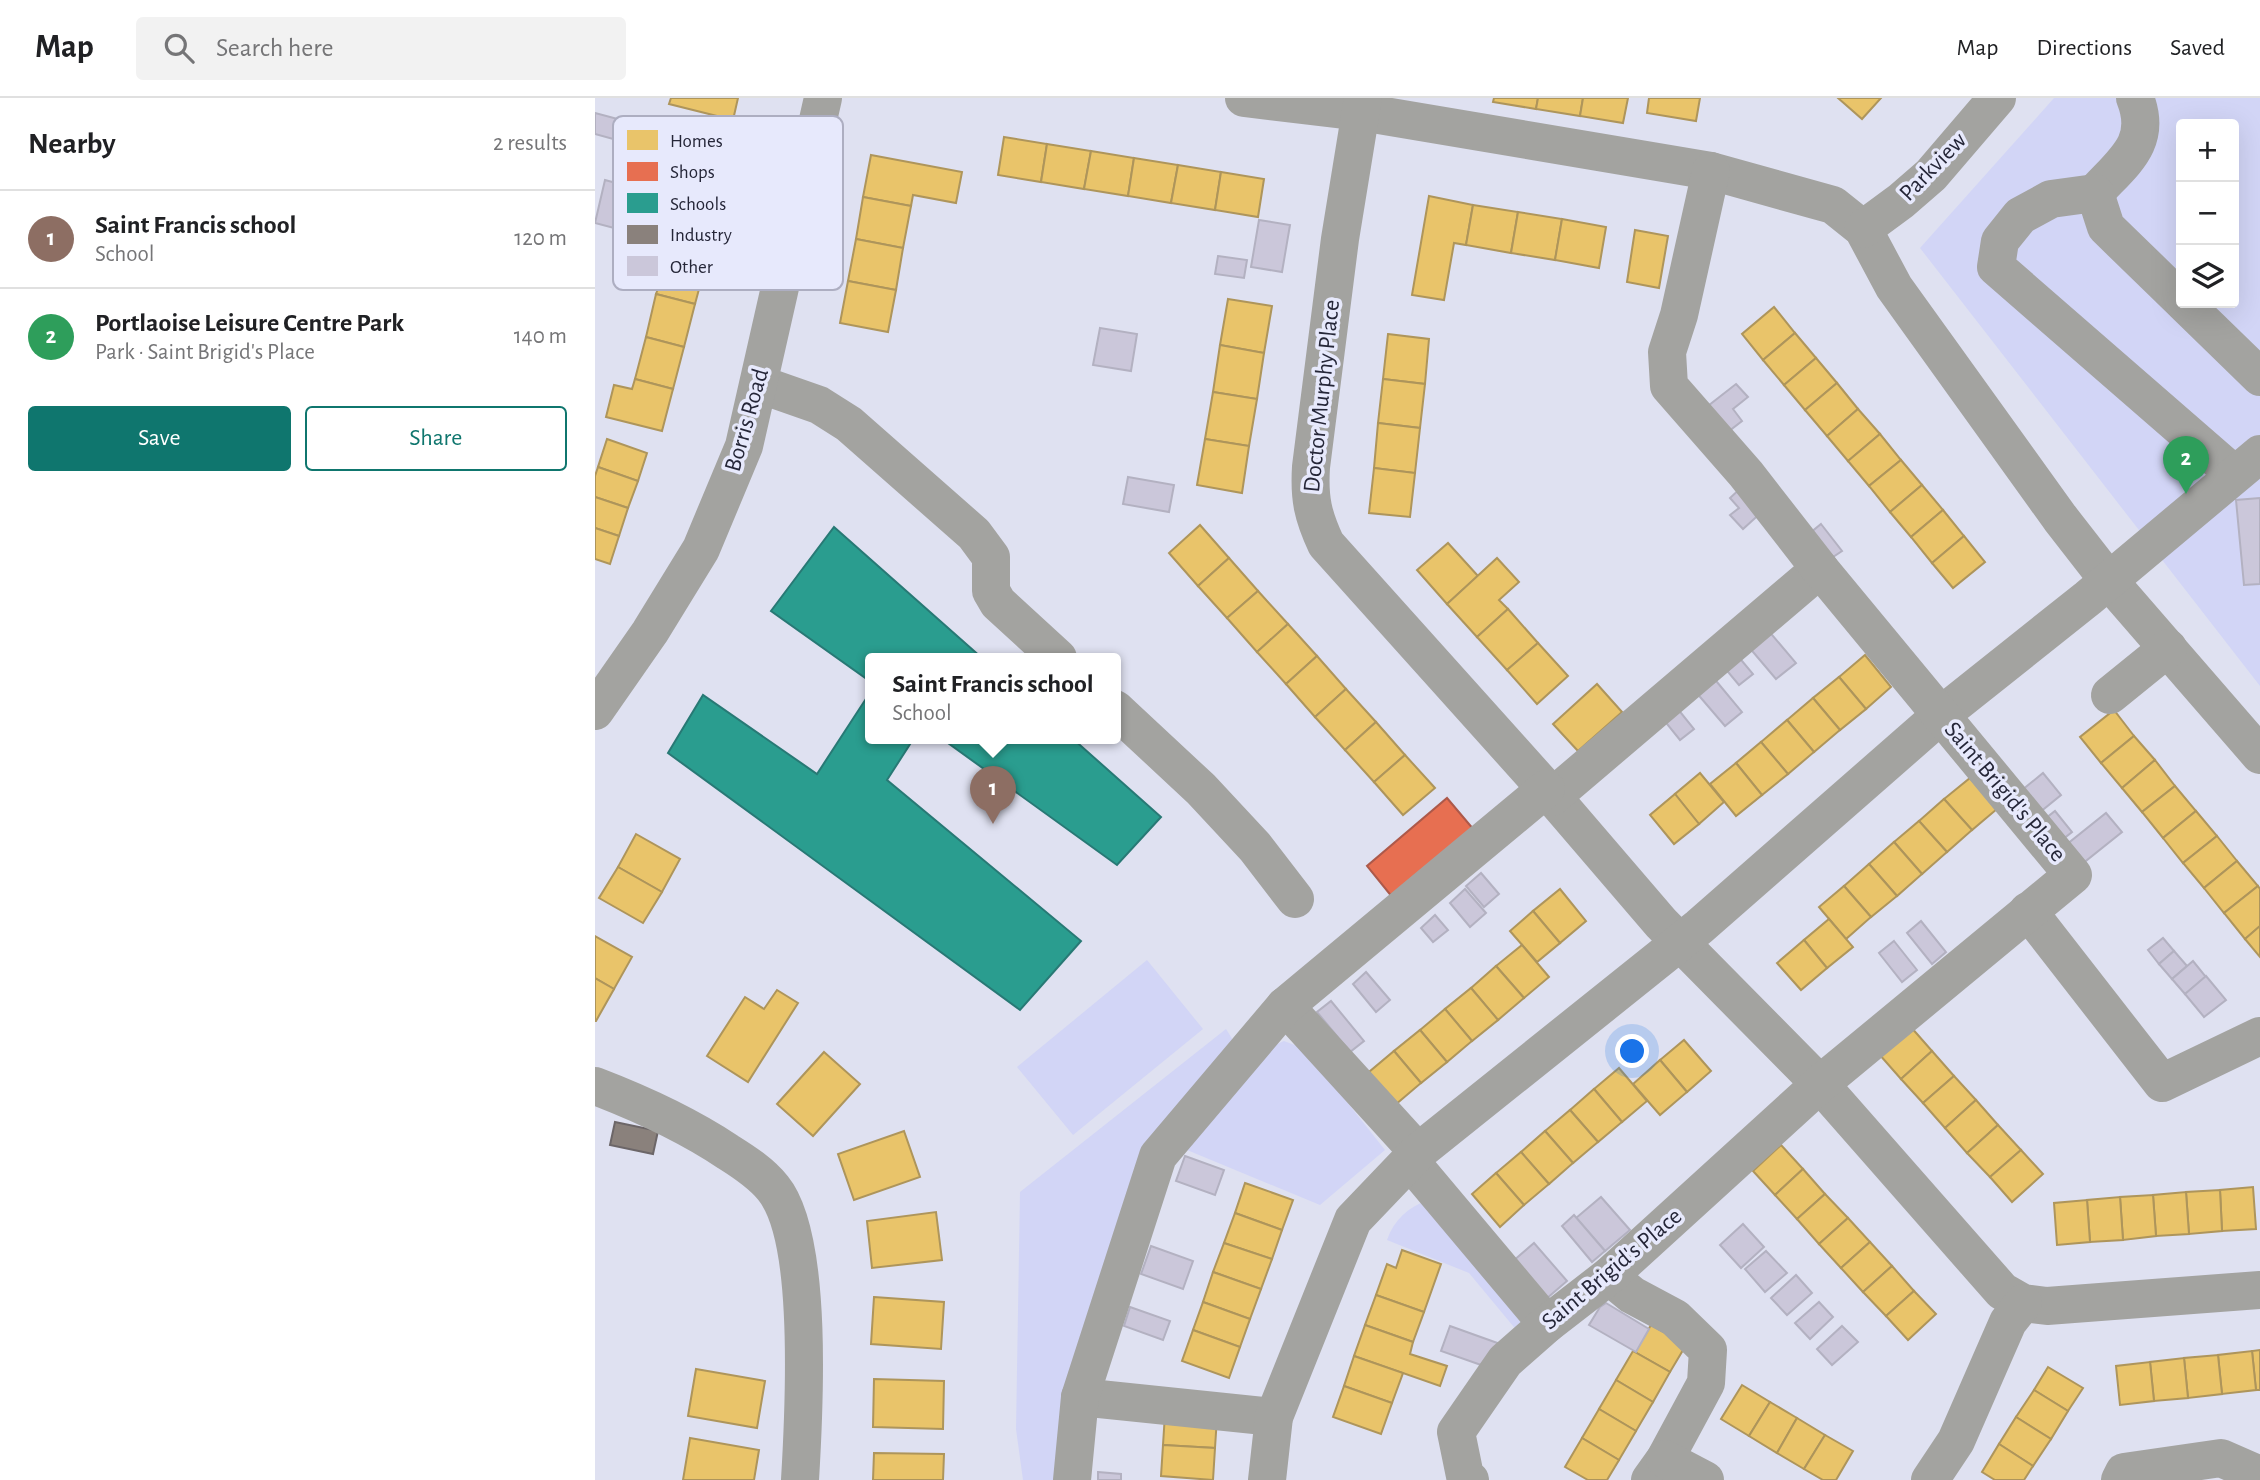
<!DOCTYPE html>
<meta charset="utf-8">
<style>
:root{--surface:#fff;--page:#f2f2f2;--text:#202124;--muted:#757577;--line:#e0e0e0;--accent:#0f766e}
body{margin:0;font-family:"Alegreya Sans",sans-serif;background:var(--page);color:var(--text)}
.controls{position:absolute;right:21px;top:21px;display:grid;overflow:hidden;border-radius:7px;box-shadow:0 7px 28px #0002}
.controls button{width:63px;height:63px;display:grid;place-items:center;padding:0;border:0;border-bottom:2px solid var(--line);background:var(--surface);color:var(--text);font:35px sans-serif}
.you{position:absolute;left:1038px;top:954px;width:24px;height:24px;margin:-18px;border:5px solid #fff;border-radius:50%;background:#1a73e8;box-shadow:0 0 0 10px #1a73e833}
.badge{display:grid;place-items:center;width:46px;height:46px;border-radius:50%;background:var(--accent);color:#fff;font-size:23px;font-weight:700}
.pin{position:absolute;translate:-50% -58px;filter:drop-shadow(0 2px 4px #0008)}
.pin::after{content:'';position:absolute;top:37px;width:24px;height:21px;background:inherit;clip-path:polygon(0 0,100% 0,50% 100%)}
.popup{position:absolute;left:270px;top:555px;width:256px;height:91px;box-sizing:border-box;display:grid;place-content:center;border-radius:7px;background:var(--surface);filter:drop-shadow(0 2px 5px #0005);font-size:23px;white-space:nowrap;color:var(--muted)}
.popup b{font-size:26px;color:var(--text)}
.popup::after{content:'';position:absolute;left:50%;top:100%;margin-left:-14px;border:14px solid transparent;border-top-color:var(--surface)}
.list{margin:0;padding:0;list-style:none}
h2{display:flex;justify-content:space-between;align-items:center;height:91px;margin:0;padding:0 28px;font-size:30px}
h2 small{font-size:23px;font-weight:400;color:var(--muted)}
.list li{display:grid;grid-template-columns:46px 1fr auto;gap:21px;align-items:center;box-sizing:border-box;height:98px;padding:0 28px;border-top:2px solid var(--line)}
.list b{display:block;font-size:26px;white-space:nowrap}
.list p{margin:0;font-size:23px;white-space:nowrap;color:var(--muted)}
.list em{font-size:23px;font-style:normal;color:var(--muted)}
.actions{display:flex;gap:14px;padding:21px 28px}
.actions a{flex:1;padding:16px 0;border:2px solid var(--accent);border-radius:7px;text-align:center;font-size:24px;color:var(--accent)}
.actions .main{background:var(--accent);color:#fff}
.icon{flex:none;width:38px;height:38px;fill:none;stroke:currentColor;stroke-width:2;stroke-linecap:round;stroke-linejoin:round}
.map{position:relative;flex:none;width:1665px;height:1382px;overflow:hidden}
header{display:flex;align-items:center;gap:42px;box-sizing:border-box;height:98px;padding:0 35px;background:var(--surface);border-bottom:2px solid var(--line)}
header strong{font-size:33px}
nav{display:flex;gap:38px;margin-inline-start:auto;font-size:24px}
.search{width:490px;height:63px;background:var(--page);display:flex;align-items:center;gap:18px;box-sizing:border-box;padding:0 24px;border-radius:7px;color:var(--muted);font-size:26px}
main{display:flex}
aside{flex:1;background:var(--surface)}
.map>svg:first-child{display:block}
.green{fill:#d2d5f6;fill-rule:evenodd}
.homes{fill:#e9c46a;stroke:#ae955b;stroke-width:2}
.shops{fill:#e76f51;stroke:#ad594a;stroke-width:2}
.schools{fill:#2a9d8f;stroke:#287975;stroke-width:2}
.industry{fill:#8a817c;stroke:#6c6668;stroke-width:2}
.building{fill:#cbc7da;stroke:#b3b1c1;stroke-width:2}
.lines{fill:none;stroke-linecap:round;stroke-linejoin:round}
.minor{stroke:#a3a3a0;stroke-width:38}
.labels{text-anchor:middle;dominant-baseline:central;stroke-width:7;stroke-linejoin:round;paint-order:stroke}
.street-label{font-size:24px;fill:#252638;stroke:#e7e9fc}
.key{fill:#e7e9fc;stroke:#adaec1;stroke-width:2}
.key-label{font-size:19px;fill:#252638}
</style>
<header>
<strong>Map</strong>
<div class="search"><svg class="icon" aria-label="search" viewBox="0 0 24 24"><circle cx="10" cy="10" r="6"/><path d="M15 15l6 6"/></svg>Search here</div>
<nav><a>Map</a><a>Directions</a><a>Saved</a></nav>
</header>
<main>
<aside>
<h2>Nearby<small>2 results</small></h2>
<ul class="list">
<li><span class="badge" style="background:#8d6e63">1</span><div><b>Saint Francis school</b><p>School</p></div><em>120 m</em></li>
<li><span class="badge" style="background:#2e9e5b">2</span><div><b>Portlaoise Leisure Centre Park</b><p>Park · Saint Brigid's Place</p></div><em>140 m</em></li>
</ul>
<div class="actions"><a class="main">Save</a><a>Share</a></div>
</aside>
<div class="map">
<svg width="1665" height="1382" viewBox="0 0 1665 1382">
<rect width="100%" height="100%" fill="#dfe1f1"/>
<g class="green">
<path d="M1459,0H1665V588L1325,150ZM1586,26H1639V205H1586Z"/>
<path d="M552,862L608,931L478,1037L422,969Z"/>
<path d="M631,931L641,947L540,1087L468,1382H428L421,1331L425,1094Z"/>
<path d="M689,943L710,951L790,1052L725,1107L592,1052L671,951Z"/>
<path d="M833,1102L934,1223L923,1234L874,1175L792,1142C799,1122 813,1109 833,1102Z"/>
</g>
<g class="homes">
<path d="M76,0H143L138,22L74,6Z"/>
<path d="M899,0H943L941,11L898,4Z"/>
<path d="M943,0H988L985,18L941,11Z"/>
<path d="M988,0H1033L1028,25L985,18Z"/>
<path d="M1054,0H1105L1101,23L1052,15Z"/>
<path d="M1243,0H1286L1267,21Z"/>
<path d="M98,19L136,28L128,59L90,49Z"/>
<path d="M409,39L452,46L446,84L403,77Z"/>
<path d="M452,46L496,53L489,91L446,84Z"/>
<path d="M90,49L128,59L120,90L83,80Z"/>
<path d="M496,53L539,60L533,98L489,91Z"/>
<path d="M276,57L367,74L361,105L318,97L316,108L268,99Z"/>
<path d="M539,60L583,67L576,105L533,98Z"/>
<path d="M583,67L626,74L620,112L576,105Z"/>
<path d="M626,74L669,81L663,119L620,112Z"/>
<path d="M834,98L878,107L871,147L859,145L849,202L817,197Z"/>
<path d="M268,99L316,108L308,150L261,141Z"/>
<path d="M878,107L923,114L916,155L871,147Z"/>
<path d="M61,111L121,127L111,165L72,155L77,136L56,131Z"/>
<path d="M923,114L967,121L960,162L916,155Z"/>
<path d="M967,121L1011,129L1004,170L960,162Z"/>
<path d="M1040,132L1073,138L1064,190L1032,184Z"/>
<path d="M261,141L308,150L301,192L253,183Z"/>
<path d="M72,155L111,165L100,206L61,196L64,188L46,184L52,159L70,163Z"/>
<path d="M253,183L301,192L293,234L245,225Z"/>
<path d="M61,196L100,206L89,249L51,239Z"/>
<path d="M633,201L677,208L669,255L625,247Z"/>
<path d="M1179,209L1200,235L1168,262L1147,236Z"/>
<path d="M1200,235L1221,260L1189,287L1168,262Z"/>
<path d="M793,236L834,241L830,286L788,281Z"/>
<path d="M51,239L89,249L78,291L40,281Z"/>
<path d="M625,247L669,255L662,301L618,294Z"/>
<path d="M1221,260L1242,285L1210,312L1189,287Z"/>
<path d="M40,281L78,291L67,333L11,319L19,287L37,291Z"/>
<path d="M788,281L830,286L825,330L783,325Z"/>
<path d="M1242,285L1263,311L1232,338L1210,312Z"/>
<path d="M618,294L662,301L654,348L610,341Z"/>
<path d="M1263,311L1285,336L1253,363L1232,338Z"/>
<path d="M783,325L825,330L820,375L779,370Z"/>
<path d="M1285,336L1306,362L1274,388L1253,363Z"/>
<path d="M12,341L52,355L43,383L3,369Z"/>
<path d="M610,341L654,348L647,395L602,387Z"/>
<path d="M1306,362L1327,387L1295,414L1274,388Z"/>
<path d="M3,369L43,383L33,410L0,399V378Z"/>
<path d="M779,370L820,375L815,419L774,415Z"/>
<path d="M1327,387L1348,412L1316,439L1295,414Z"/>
<path d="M0,399L33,410L24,438L0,430Z"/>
<path d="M1348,412L1369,438L1337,465L1316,439Z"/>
<path d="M605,427L634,460L603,488L574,455Z"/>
<path d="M0,430L24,438L15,466L0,461Z"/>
<path d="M1369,438L1390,464L1358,490L1337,465Z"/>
<path d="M853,445L883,478L852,506L822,472Z"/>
<path d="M634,460L663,493L632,520L603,488Z"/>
<path d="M902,460L924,484L904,502L913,511L882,539L852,506Z"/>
<path d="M663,493L693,526L662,554L632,520Z"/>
<path d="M913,511L943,545L912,572L882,539Z"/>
<path d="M693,526L722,558L691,586L662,554Z"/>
<path d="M943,545L973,578L942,606L912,572Z"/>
<path d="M1270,557L1296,589L1271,611L1244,579Z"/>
<path d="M722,558L751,591L720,619L691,586Z"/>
<path d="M1244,579L1271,611L1245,632L1218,600Z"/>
<path d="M1002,586L1027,614L983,653L958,626Z"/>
<path d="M751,591L781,624L750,652L720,619Z"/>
<path d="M1218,600L1245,632L1219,654L1192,622Z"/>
<path d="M1519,612L1539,638L1506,665L1485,639Z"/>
<path d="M1192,622L1219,654L1193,676L1166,644Z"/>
<path d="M781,624L810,657L779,684L750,652Z"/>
<path d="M1539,638L1560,662L1527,690L1506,665Z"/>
<path d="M1166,644L1193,676L1167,697L1141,665Z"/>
<path d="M810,657L840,690L808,717L779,684Z"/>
<path d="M1560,662L1580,688L1547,714L1527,690Z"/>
<path d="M1141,665L1167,697L1141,718L1115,686Z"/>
<path d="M1105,675L1129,704L1104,726L1080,696Z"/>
<path d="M1375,680L1402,711L1377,732L1349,701Z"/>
<path d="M1580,688L1601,713L1568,740L1547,714Z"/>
<path d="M1080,696L1104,726L1079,746L1055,717Z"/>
<path d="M1349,701L1377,732L1352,754L1324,723Z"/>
<path d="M1601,713L1622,738L1588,765L1568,740Z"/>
<path d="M1324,723L1352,754L1327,776L1299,744Z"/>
<path d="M41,736L85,761L67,794L23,769Z"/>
<path d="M1622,738L1642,763L1609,790L1588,765Z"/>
<path d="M1299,744L1327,776L1302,798L1274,766Z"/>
<path d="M1642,763L1663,788L1629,815L1609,790Z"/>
<path d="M1274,766L1302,798L1276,819L1249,788Z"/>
<path d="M23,769L67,794L48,825L4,800Z"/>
<path d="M1249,788L1276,819L1251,841L1224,809Z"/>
<path d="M1663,788L1665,791V828L1650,841L1629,815Z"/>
<path d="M965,791L991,823L965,845L938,813Z"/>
<path d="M938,813L965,845L942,864L915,833Z"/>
<path d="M1234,821L1258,849L1232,870L1209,842Z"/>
<path d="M1665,828V859L1650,841Z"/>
<path d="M0,838L37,859L19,891L0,880Z"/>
<path d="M1209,842L1232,870L1206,892L1182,865Z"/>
<path d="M927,847L954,879L929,900L901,868Z"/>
<path d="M901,868L929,900L903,922L876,890Z"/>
<path d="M0,880L19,891L1,923H0Z"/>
<path d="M876,890L903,922L877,943L850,911Z"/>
<path d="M182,892L203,905L153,984L112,958L150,899L169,911Z"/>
<path d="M850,911L877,943L852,964L825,932Z"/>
<path d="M1315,928L1337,953L1306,981L1284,956Z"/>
<path d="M825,932L852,964L826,985L799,953Z"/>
<path d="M1089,942L1116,973L1092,994L1065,962Z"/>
<path d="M799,953L826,985L800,1007L774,974Z"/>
<path d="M1337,953L1359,978L1328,1005L1306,981Z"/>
<path d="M229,954L265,986L218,1038L182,1006Z"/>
<path d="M1065,962L1092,994L1065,1017L1038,986Z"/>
<path d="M1024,970L1052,1003L1027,1024L999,991Z"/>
<path d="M1359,978L1381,1002L1350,1030L1328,1005Z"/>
<path d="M999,991L1027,1024L1003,1044L975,1012Z"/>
<path d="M1381,1002L1403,1027L1372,1055L1350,1030Z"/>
<path d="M975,1012L1003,1044L978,1065L950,1033Z"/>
<path d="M1403,1027L1426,1052L1395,1079L1372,1055Z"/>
<path d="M309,1033L325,1079L259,1102L243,1056Z"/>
<path d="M950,1033L978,1065L954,1086L926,1054Z"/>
<path d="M1186,1047L1208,1071L1180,1097L1158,1073Z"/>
<path d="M1426,1052L1448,1076L1417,1104L1395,1079Z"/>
<path d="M926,1054L954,1086L929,1107L901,1075Z"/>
<path d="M1208,1071L1230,1096L1202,1121L1180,1097Z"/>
<path d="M901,1075L929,1107L905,1129L877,1096Z"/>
<path d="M650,1085L698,1102L687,1132L640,1115Z"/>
<path d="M1658,1089L1661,1131L1627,1133L1625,1092Z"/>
<path d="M1625,1092L1627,1133L1594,1136L1591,1094Z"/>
<path d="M1591,1094L1594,1136L1561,1138L1558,1097Z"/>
<path d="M1230,1096L1253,1120L1224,1146L1202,1121Z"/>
<path d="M1558,1097L1561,1138L1528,1142L1525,1099Z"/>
<path d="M1525,1099L1528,1142L1495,1144L1492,1102Z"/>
<path d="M1492,1102L1495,1144L1462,1147L1459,1105Z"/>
<path d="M341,1114L347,1162L277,1170L272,1123Z"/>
<path d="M640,1115L687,1132L677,1161L629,1145Z"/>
<path d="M1253,1120L1275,1144L1246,1170L1224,1146Z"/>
<path d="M1275,1144L1297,1168L1268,1194L1246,1170Z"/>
<path d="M629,1145L677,1161L666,1191L618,1174Z"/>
<path d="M807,1152L846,1166L829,1214L781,1197L792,1166L801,1170Z"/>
<path d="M1297,1168L1319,1193L1291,1218L1268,1194Z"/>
<path d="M618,1174L666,1191L655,1221L608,1204Z"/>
<path d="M1319,1193L1341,1216L1313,1242L1291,1218Z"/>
<path d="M781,1197L829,1214L818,1244L770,1227Z"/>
<path d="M279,1199L349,1204L346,1251L276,1246Z"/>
<path d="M608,1204L655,1221L645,1249L598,1232Z"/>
<path d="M770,1227L818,1244L815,1256L852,1268L845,1288L759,1258Z"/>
<path d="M1056,1227L1091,1247L1075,1274L1040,1254Z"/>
<path d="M598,1232L645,1249L634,1280L587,1263Z"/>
<path d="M1665,1252V1292H1661L1657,1253Z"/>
<path d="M1038,1253L1075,1274L1058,1304L1021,1282Z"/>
<path d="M1657,1253L1661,1292L1627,1296L1623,1257Z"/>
<path d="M1623,1257L1627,1296L1593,1300L1589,1260Z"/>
<path d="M759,1258L808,1275L797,1305L749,1288Z"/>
<path d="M1589,1260L1593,1300L1559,1303L1555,1264Z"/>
<path d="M1555,1264L1559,1303L1525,1307L1521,1268Z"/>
<path d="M1453,1269L1488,1290L1473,1313L1439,1292Z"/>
<path d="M101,1271L170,1283L162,1330L93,1318Z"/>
<path d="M279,1281L349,1283L348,1331L278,1329Z"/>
<path d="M1021,1282L1058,1304L1041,1333L1004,1311Z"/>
<path d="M1147,1287L1175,1304L1154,1338L1126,1321Z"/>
<path d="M749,1288L797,1305L786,1336L738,1319Z"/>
<path d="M1439,1292L1473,1313L1456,1341L1421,1319Z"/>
<path d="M1175,1304L1202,1320L1182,1355L1154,1338Z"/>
<path d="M1004,1311L1041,1333L1024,1362L987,1340Z"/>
<path d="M570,1316L622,1319L620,1350L568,1347Z"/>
<path d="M1421,1319L1456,1341L1438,1368L1404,1346Z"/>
<path d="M1202,1320L1230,1337L1209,1371L1182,1355Z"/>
<path d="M1230,1337L1258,1353L1241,1382H1228L1209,1371Z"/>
<path d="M95,1340L164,1352L159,1382H88Z"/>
<path d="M987,1340L1024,1362L1012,1382H993L970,1369Z"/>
<path d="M1404,1346L1438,1368L1429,1382H1400L1387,1374Z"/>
<path d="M568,1347L620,1350L618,1382L566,1378Z"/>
<path d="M279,1355L349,1356L348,1382H278Z"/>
</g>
<path class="shops" d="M852,700L879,732L798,800L772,768Z"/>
<g class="schools">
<path d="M239,429L387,560H276V584L176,513Z"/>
<path d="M276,593V640H319L292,682L486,843L425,912L73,655L108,597L222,676Z"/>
<path d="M346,640H477L566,719L522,767Z"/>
</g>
<path class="industry" d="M20,1024L63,1033L58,1056L15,1047Z"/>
<g class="building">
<path d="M0,15L45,27L40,47L0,36Z"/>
<path d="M10,82L54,94L42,136L0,125Z"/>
<path d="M664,122L695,127L687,174L656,169Z"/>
<path d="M623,158L652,162L649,180L620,176Z"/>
<path d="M505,230L542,236L536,273L498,267Z"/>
<path d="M1141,286L1153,299L1138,311L1147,323L1125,340L1104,315Z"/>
<path d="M533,379L579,387L574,414L528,406Z"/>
<path d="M1148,388L1169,412L1148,431L1135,417L1144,410L1135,400Z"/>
<path d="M1665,400V486L1649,487L1641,402Z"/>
<path d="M1226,426L1247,453L1229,465L1209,440Z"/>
<path d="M1172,531L1201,565L1181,581L1153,548Z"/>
<path d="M1142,557L1158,576L1144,587L1128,568Z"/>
<path d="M1117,578L1147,614L1130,628L1100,593Z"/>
<path d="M1082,610L1099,631L1085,642L1068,621Z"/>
<path d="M1448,675L1466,697L1439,719L1421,697Z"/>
<path d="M1460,713L1477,734L1463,745L1446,724Z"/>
<path d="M1511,715L1527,734L1482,770L1466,751Z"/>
<path d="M886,775L904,796L889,809L871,788Z"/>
<path d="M870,791L891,815L875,829L855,805Z"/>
<path d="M840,817L853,832L838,844L826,830Z"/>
<path d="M1326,823L1351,854L1337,866L1312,835Z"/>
<path d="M1568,840L1579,853L1564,866L1553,852Z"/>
<path d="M1299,843L1322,872L1307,884L1284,855Z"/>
<path d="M1579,853L1592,868L1577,881L1564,866Z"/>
<path d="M1598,863L1611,879L1590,896L1577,881Z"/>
<path d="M771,874L795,902L781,914L758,886Z"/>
<path d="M1611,878L1631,902L1609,919L1590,896Z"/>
<path d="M736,903L769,943L755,954L722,914Z"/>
<path d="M590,1058L629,1072L620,1097L581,1083Z"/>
<path d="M1006,1099L1035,1132L1010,1153L981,1120Z"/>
<path d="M979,1117L1010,1153L997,1164L967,1128Z"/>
<path d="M1148,1126L1169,1149L1146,1170L1125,1147Z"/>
<path d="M939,1145L972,1183L951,1201L918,1163Z"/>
<path d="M556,1148L598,1163L588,1191L546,1176Z"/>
<path d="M1171,1153L1192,1175L1170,1194L1150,1171Z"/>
<path d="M1201,1177L1217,1195L1192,1217L1176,1200Z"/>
<path d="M1224,1204L1238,1219L1215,1241L1200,1225Z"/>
<path d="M1011,1205L1054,1231L1041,1254L994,1227L1005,1209Z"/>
<path d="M535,1209L575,1223L568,1242L529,1228Z"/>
<path d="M855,1228L908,1247L889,1268L846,1253Z"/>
<path d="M1247,1228L1263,1244L1237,1267L1222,1251Z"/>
<path d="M503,1374L526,1376V1382H503Z"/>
</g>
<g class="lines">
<g class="minor">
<path d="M649,0L766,14L1116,73L1238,107L1268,131L1299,189L1465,420L1514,483L1665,657"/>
<path d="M768,0L745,141L716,369C714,401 718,418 731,446L951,691L1066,825L1225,986L1407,1193L1428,1205L1452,1208L1665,1192"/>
<path d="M1500,95C1528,64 1558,45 1540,0"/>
<path d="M1268,131L1306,103L1336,77L1402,0"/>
<path d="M1586,202L1511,129L1500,95L1456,101L1425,118L1405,143L1401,169L1639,376"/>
<path d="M1589,205L1665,279"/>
<path d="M164,286L224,307L254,326L379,436L396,459V493L403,505L463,560"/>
<path d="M1515,597L1573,550"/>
<path d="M520,611L606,691L660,749L700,801"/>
<path d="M0,613L55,534L106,451L149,348L228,0"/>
<path d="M957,699L1225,471"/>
<path d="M1433,813L1567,985L1665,938"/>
<path d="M690,908L823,1054"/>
<path d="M0,988C47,1006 91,1026 133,1054C149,1064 166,1075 178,1090C219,1140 209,1316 205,1382"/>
<path d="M815,1063L952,1226"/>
<path d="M1014,1178L1037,1197L1080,1220L1113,1252L1111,1285L1070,1361L1055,1382"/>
<path d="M485,1299L679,1319"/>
<path d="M1070,1361L1110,1382"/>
<path d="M477,1382L485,1299L563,1058L690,908L951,691"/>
<path d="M672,1382L679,1319L758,1122L823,1054L1104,829L1346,617L1493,500L1665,356"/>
<path d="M875,1382L870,1378L861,1334L910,1263L952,1226L1014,1178L1225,986L1478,777L1225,471L1151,376L1074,288L1072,254L1084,217L1116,73"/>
<path d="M1335,1382L1361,1343L1413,1224L1428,1205"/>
<path d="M1525,1382L1529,1374L1626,1360L1665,1377"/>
</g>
</g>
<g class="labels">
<g class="street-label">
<text transform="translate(1338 69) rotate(-46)">Parkview</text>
<text transform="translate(727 298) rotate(-84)">Doctor Murphy Place</text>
<text transform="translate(152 322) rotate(-74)">Borris Road</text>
<text transform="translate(1410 694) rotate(50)">Saint Brigid's Place</text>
<text transform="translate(1017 1171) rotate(-40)">Saint Brigid's Place</text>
</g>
</g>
<rect x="18" y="18" width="230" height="174" rx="10" class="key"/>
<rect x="32" y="32" width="31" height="20" fill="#e9c46a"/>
<rect x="32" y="64" width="31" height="19" fill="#e76f51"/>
<rect x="32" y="95" width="31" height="20" fill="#2a9d8f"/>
<rect x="32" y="127" width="31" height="19" fill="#8a817c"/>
<rect x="32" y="158" width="31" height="20" fill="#cbc7da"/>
<g class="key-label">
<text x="75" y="49">Homes</text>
<text x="75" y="80">Shops</text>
<text x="75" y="112">Schools</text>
<text x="75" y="143">Industry</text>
<text x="75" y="175">Other</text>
</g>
</svg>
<div class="controls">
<button>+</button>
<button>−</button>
<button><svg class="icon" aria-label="layers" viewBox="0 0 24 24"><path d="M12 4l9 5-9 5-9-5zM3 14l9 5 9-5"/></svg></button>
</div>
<div class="you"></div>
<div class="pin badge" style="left:398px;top:726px;background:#8d6e63">1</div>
<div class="popup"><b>Saint Francis school</b>School</div>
<div class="pin badge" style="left:1591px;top:396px;background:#2e9e5b">2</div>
</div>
</main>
